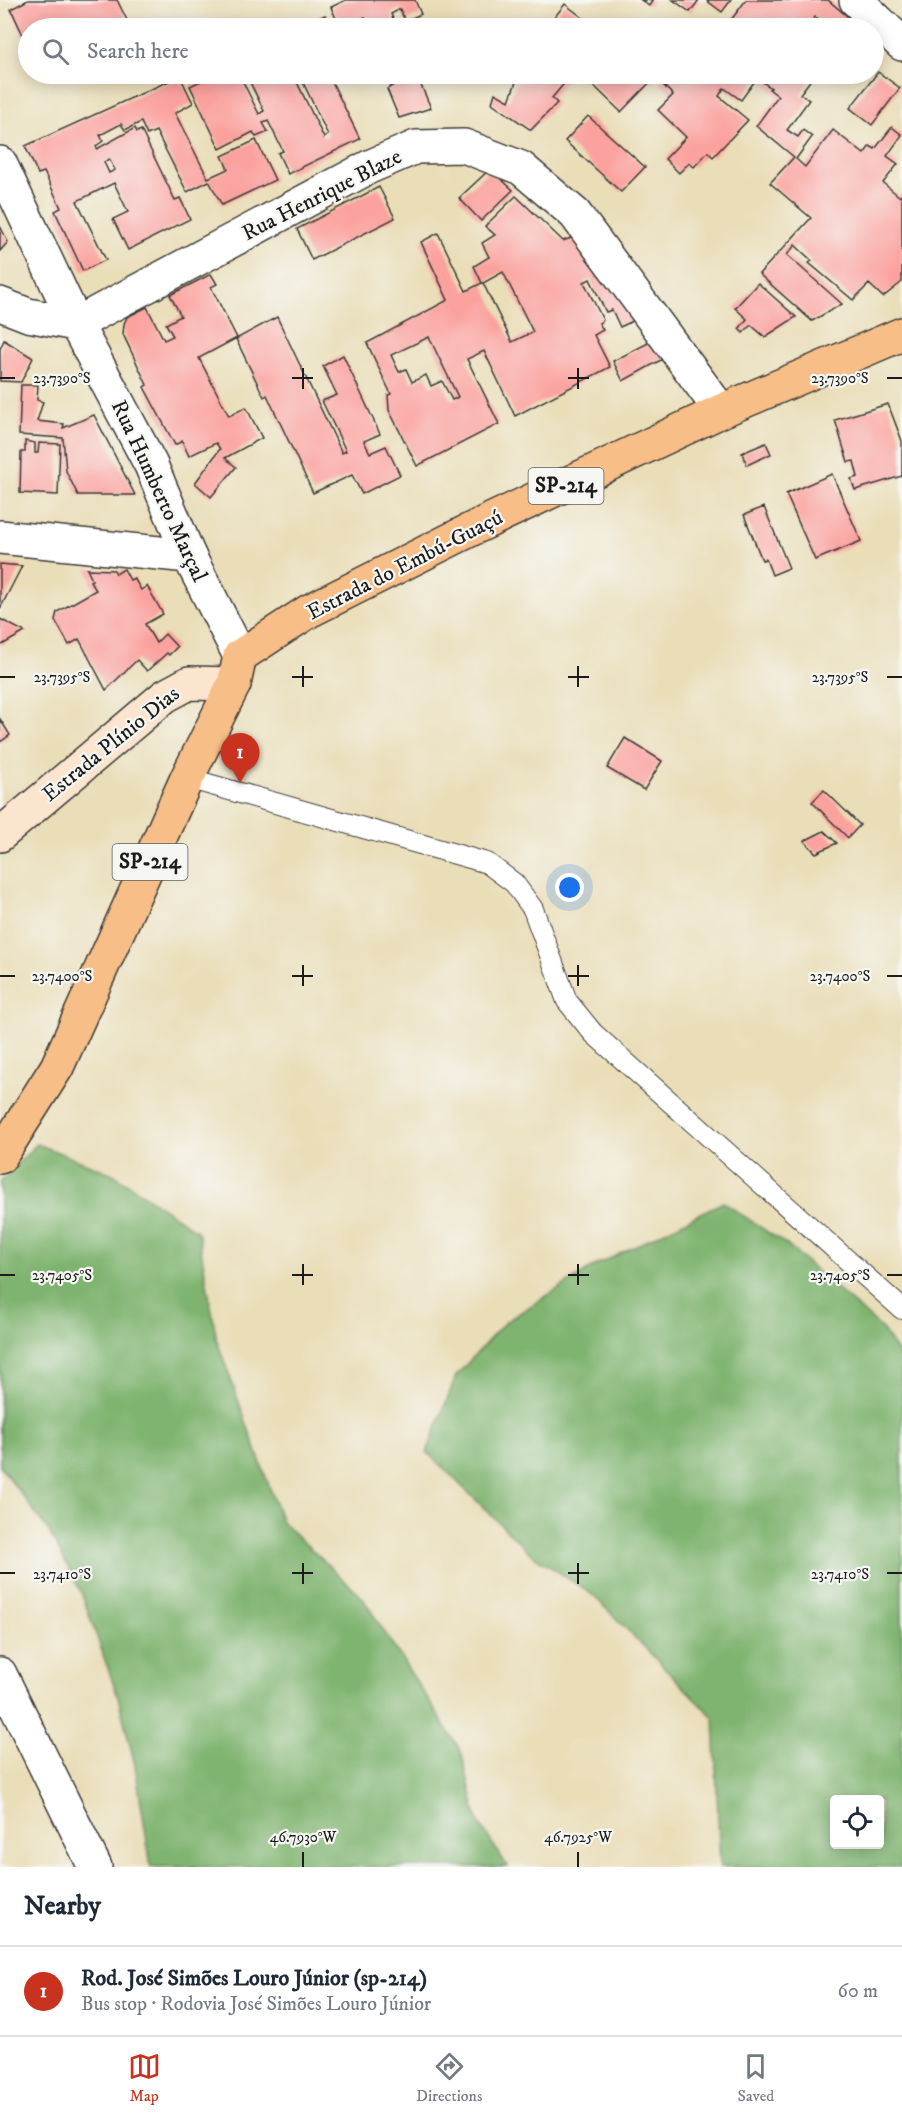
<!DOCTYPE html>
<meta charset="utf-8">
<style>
:root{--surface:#fff;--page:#f6f6f7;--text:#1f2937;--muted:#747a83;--line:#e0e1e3;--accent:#c8321e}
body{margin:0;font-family:"IM FELL DW Pica",serif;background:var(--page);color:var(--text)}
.controls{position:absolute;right:18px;bottom:18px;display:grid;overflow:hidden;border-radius:6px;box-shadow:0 3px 15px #0003}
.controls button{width:54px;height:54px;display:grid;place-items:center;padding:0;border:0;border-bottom:2px solid var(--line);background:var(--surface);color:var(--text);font:30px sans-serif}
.you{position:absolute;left:570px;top:888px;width:21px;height:21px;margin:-15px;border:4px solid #fff;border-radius:50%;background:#1a73e8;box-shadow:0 0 0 9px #1a73e833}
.badge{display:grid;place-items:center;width:39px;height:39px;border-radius:50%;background:var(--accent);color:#fff;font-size:20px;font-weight:700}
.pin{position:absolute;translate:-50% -50px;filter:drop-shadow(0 2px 3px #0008)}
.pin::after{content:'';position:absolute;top:32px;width:21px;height:18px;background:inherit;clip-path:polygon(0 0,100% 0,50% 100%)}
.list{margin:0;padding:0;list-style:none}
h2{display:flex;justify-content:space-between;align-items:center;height:78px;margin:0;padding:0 24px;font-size:26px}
h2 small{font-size:20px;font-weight:400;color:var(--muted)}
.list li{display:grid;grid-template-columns:39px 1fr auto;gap:18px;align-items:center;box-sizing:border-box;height:90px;padding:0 24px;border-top:2px solid var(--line)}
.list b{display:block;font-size:22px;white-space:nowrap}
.list p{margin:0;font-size:20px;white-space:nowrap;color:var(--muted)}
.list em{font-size:20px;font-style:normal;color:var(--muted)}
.icon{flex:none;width:33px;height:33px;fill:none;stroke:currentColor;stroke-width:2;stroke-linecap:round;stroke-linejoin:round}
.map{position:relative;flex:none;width:902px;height:1867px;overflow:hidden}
.search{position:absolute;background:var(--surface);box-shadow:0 3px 15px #0003;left:18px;right:18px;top:18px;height:66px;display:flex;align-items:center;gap:15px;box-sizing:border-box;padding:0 21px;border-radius:33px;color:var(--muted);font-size:22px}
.sheet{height:168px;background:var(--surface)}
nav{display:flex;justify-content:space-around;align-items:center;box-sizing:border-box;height:84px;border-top:2px solid var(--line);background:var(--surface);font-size:16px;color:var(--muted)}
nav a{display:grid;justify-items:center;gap:3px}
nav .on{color:var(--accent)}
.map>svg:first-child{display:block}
.forest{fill:#7fb46f;stroke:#4e6846;stroke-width:1.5;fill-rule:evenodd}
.building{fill:#fba29f;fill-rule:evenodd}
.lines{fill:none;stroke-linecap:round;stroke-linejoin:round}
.service-casing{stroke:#3b3934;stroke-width:22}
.minor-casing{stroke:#3b3934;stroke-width:36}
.tertiary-casing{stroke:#3b3934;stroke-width:36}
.secondary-casing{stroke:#3b3934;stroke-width:36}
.primary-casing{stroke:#3b3934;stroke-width:36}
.service{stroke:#fff;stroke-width:20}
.minor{stroke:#fff;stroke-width:33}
.tertiary{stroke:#fff;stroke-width:33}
.secondary{stroke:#fce5cf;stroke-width:33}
.primary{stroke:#f7be87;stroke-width:33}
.ticks{fill:none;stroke:#1c1c1c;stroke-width:2}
.labels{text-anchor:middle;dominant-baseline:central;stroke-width:4.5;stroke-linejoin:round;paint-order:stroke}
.shield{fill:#f6f6f2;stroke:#5d5d5c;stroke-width:1.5}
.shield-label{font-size:21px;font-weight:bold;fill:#1c1c1c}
.street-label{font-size:22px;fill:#1c1c1c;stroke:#f6f6f2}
.ticks-label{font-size:15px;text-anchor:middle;fill:#1c1c1c;stroke:#f6f6f2;stroke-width:4.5;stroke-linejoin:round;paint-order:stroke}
</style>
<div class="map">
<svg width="902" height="1867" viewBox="0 0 902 1867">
<rect width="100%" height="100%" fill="#f6f6f2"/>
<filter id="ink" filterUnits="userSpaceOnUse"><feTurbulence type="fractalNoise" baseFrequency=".0167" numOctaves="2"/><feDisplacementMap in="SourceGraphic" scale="12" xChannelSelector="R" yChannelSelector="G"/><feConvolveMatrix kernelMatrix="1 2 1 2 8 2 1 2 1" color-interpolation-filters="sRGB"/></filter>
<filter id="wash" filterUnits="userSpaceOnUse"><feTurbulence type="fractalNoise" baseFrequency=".008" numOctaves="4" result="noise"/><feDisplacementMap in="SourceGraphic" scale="24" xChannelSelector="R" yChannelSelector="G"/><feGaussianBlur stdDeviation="1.35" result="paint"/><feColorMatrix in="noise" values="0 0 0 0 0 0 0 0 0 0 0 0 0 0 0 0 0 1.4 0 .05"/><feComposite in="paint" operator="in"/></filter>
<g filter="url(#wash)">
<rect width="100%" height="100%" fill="#eadeb9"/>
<g class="forest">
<path d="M37,1144L113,1174L198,1232L217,1341L282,1522L362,1597L461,1751L478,1822L508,1867H151L135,1765L118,1697L81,1592L48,1530L0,1466V1182Z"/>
<path d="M723,1202L787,1245L881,1328L902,1359V1867H720L714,1718L593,1595L531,1554L427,1452L456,1376L505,1322L593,1267ZM834,1800H880V1844H834Z"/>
</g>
<g id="blocks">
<g class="building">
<path d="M28,0H117L127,20L108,28H28V46L11,9Z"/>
<path d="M346,0H415L421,14L405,21L400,9L391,14L397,28H370L365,17L340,28L331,7Z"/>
<path d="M641,0H653L649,6Z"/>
<path d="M673,0H699L690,12Z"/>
<path d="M706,0H731L722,12Z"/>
<path d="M746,0H828L861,28H815L820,21L815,17L806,28H725Z"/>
<path d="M565,4L596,28H546Z"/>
<path d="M325,15L331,28H284L299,21L301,26Z"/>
<path d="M878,72L900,88L872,125L850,108Z"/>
<path d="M224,74H234L237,79L241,78L259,114L264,111L246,74H293L324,138L328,135L299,74H328L360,139L288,174L278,153L283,151L268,121L263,123L268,132L256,137L253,132L220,149L190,86L213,75L214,78Z"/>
<path d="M389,74H416L431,108L399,118L387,89L394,85Z"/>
<path d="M519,74H572L552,98L557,103L531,130L492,103L495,93L509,101Z"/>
<path d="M599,74H658L621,112L590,82Z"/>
<path d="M666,74H815L800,94L809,100L787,130L798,137L803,130L812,137L796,159L805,167L833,130L864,154L870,146L875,149L892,127L902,135L887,156L898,164L883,183L900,197L902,194V282L883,297L869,284L853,300L809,263L812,261L795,245L787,255L842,304L812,321L759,274L811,218L770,183L794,157L756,126L778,96L769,89L771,88L757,78L741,100L724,88L719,96L748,120L713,157L708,152L694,167L689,163L679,173L665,159L686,137L658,110L673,95L659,81Z"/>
<path d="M180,76L193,103L175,113L208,178L228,169L222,156L256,140L275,180L222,205L209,181L187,192L156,131L147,135L141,122L125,130L121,124L100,135L103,141L96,146L97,149L135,128L137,132L141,130L175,200L180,198L190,219L128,250L113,219L128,212L114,183L77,201L106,260L83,271L55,211L61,208L44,172L38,174L25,146ZM109,159L115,170L109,173L104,162Z"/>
<path d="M588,116L645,167L621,192L565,141Z"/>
<path d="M490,169L513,190L481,221L459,198Z"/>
<path d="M379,187L395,218L312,260L297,229Z"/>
<path d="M516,196L563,241L574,237L646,315L620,327L612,310L606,312L590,279L584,282L603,320L599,323L603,330L594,335L610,367L515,416L484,351L467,359L499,424L417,466L389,410L388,395L391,394L367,343L448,300L421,242L438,233L466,291L482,283L474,266L489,257L482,243L495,235L485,226ZM503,272L533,332L512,342L483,283ZM429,337L458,397L452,400L442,381L431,386L426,375L412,382L406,369L399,372L391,355Z"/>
<path d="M0,226L8,242L0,251Z"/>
<path d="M211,274L217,284L211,287L237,338L199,358L229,416L246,407L262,438L225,458L236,467L211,497L195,483L220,449L216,443L189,456L182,441L175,445L144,387L147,385L123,334L124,324L127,317L147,307L164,340L173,336L166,324L181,316L170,295Z"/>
<path d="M758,283L796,317L765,337L751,325L743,333L739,329L747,319L735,308Z"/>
<path d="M277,317L342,453L346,451L322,401L337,395L323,366L343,355L380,434L364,441L370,453L386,446L400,475L362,494L352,475L313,493L267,395L264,397L236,339Z"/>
<path d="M656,339L670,355L623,381L613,361Z"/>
<path d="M4,340L33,358L21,382L0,381V349Z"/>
<path d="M21,385H38L37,400L43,402L37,421L64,424L63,428L94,415L135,495H78L66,471L63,438L19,435Z"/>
<path d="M888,404L902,441V476L855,490L851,479L858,477L854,461L848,462L835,420Z"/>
<path d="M25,441L35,443V453H38L39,443L60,444L58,495L20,493L21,452H25Z"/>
<path d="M766,443L771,454L747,465L742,453Z"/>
<path d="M832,474L861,541L815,560L786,494Z"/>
<path d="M764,507L789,568L772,575L766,559L762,560L744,515Z"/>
<path d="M0,564L22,566L0,609Z"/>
<path d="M87,569L114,570L116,574L124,569L130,580L134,578L141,590L147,586L163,614L145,624L156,643L165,634L177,647L169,655L167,653L147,671L137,660L106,690L79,639L69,645L55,620L57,612L96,590L90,581L92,580Z"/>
<path d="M0,619L25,632L0,646Z"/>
<path d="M0,719L10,735L0,742Z"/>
<path d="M625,738L662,761L644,790L607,768Z"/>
<path d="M824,790L860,825L848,838L812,802Z"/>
<path d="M824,831L837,843L816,853L804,841Z"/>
</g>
</g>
</g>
<g filter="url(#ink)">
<use href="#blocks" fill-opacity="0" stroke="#3b3934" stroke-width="1.5"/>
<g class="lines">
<defs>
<path id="service" d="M187,778L487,863L514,883L533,909L567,1001L593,1033L902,1309"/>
<g id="minor">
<path d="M856,0L902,44"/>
<path d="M0,163L76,324L151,465L189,556"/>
<path d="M0,304L28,315L76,324L369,167L416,147L464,146L521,168L575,214L721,411"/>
<path d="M0,1674L95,1867"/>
</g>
<path id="tertiary" d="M0,537L189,556L240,656"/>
<path id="secondary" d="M0,835L165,696L189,683L234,684"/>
<path id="primary" d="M0,1157L57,1067L187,778L234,684L240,656L309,611L478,526L721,411L902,334"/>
</defs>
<use href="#service" class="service-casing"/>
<use href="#minor" class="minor-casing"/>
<use href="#tertiary" class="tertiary-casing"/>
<use href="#secondary" class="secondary-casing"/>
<use href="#primary" class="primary-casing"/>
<use href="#service" class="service"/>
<use href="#minor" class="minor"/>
<use href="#tertiary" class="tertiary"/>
<use href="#secondary" class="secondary"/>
<use href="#primary" class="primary"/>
</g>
</g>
<path class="ticks" d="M303,368V389M578,368V389M0,378H15M292,378H313M568,378H589M887,378H902M303,666V687M578,666V687M0,677H15M292,677H313M568,677H589M887,677H902M303,965V986M578,965V986M0,976H15M292,976H313M568,976H589M887,976H902M303,1264V1285M578,1264V1285M0,1275H15M292,1275H313M568,1275H589M887,1275H902M303,1563V1584M578,1563V1584M0,1573H15M292,1573H313M568,1573H589M887,1573H902M303,1852V1867M578,1852V1867"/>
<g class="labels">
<g class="shield">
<rect x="528.5" y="468" width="75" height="36" rx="4.5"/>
<rect x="112.5" y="844" width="75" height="36" rx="4.5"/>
</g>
<g class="shield-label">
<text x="566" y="486">SP-214</text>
<text x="150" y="862">SP-214</text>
</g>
<g class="street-label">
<text transform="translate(322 195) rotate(-27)">Rua Henrique Blaze</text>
<text transform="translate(159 491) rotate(65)">Rua Humberto Marçal</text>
<text transform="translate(405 565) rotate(-27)">Estrada do Embú-Guaçú</text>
<text transform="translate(111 744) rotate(-39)">Estrada Plínio Dias</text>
</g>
</g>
<g class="ticks-label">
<text x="62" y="383">23.7390°S</text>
<text x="840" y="383">23.7390°S</text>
<text x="62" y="682">23.7395°S</text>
<text x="840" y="682">23.7395°S</text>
<text x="62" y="981">23.7400°S</text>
<text x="840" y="981">23.7400°S</text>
<text x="62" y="1280">23.7405°S</text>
<text x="840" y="1280">23.7405°S</text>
<text x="62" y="1579">23.7410°S</text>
<text x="840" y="1579">23.7410°S</text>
<text x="303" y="1842">46.7930°W</text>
<text x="578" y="1842">46.7925°W</text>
</g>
</svg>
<div class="controls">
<button><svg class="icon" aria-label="locate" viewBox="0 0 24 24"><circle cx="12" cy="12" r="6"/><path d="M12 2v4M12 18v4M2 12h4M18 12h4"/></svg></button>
</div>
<div class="you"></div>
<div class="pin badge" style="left:240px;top:783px">1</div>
<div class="search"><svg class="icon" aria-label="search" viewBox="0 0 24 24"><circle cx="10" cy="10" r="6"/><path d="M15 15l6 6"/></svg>Search here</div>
</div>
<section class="sheet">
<h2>Nearby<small></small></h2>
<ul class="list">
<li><span class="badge">1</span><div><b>Rod. José Simões Louro Júnior (sp-214)</b><p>Bus stop · Rodovia José Simões Louro Júnior</p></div><em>60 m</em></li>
</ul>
</section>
<nav>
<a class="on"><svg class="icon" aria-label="map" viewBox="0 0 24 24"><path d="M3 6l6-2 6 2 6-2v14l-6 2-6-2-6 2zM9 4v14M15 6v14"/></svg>Map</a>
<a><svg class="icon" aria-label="directions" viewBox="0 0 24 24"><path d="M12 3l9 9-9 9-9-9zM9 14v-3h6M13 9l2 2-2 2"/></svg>Directions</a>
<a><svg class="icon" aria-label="saved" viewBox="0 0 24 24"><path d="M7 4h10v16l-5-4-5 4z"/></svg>Saved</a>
</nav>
